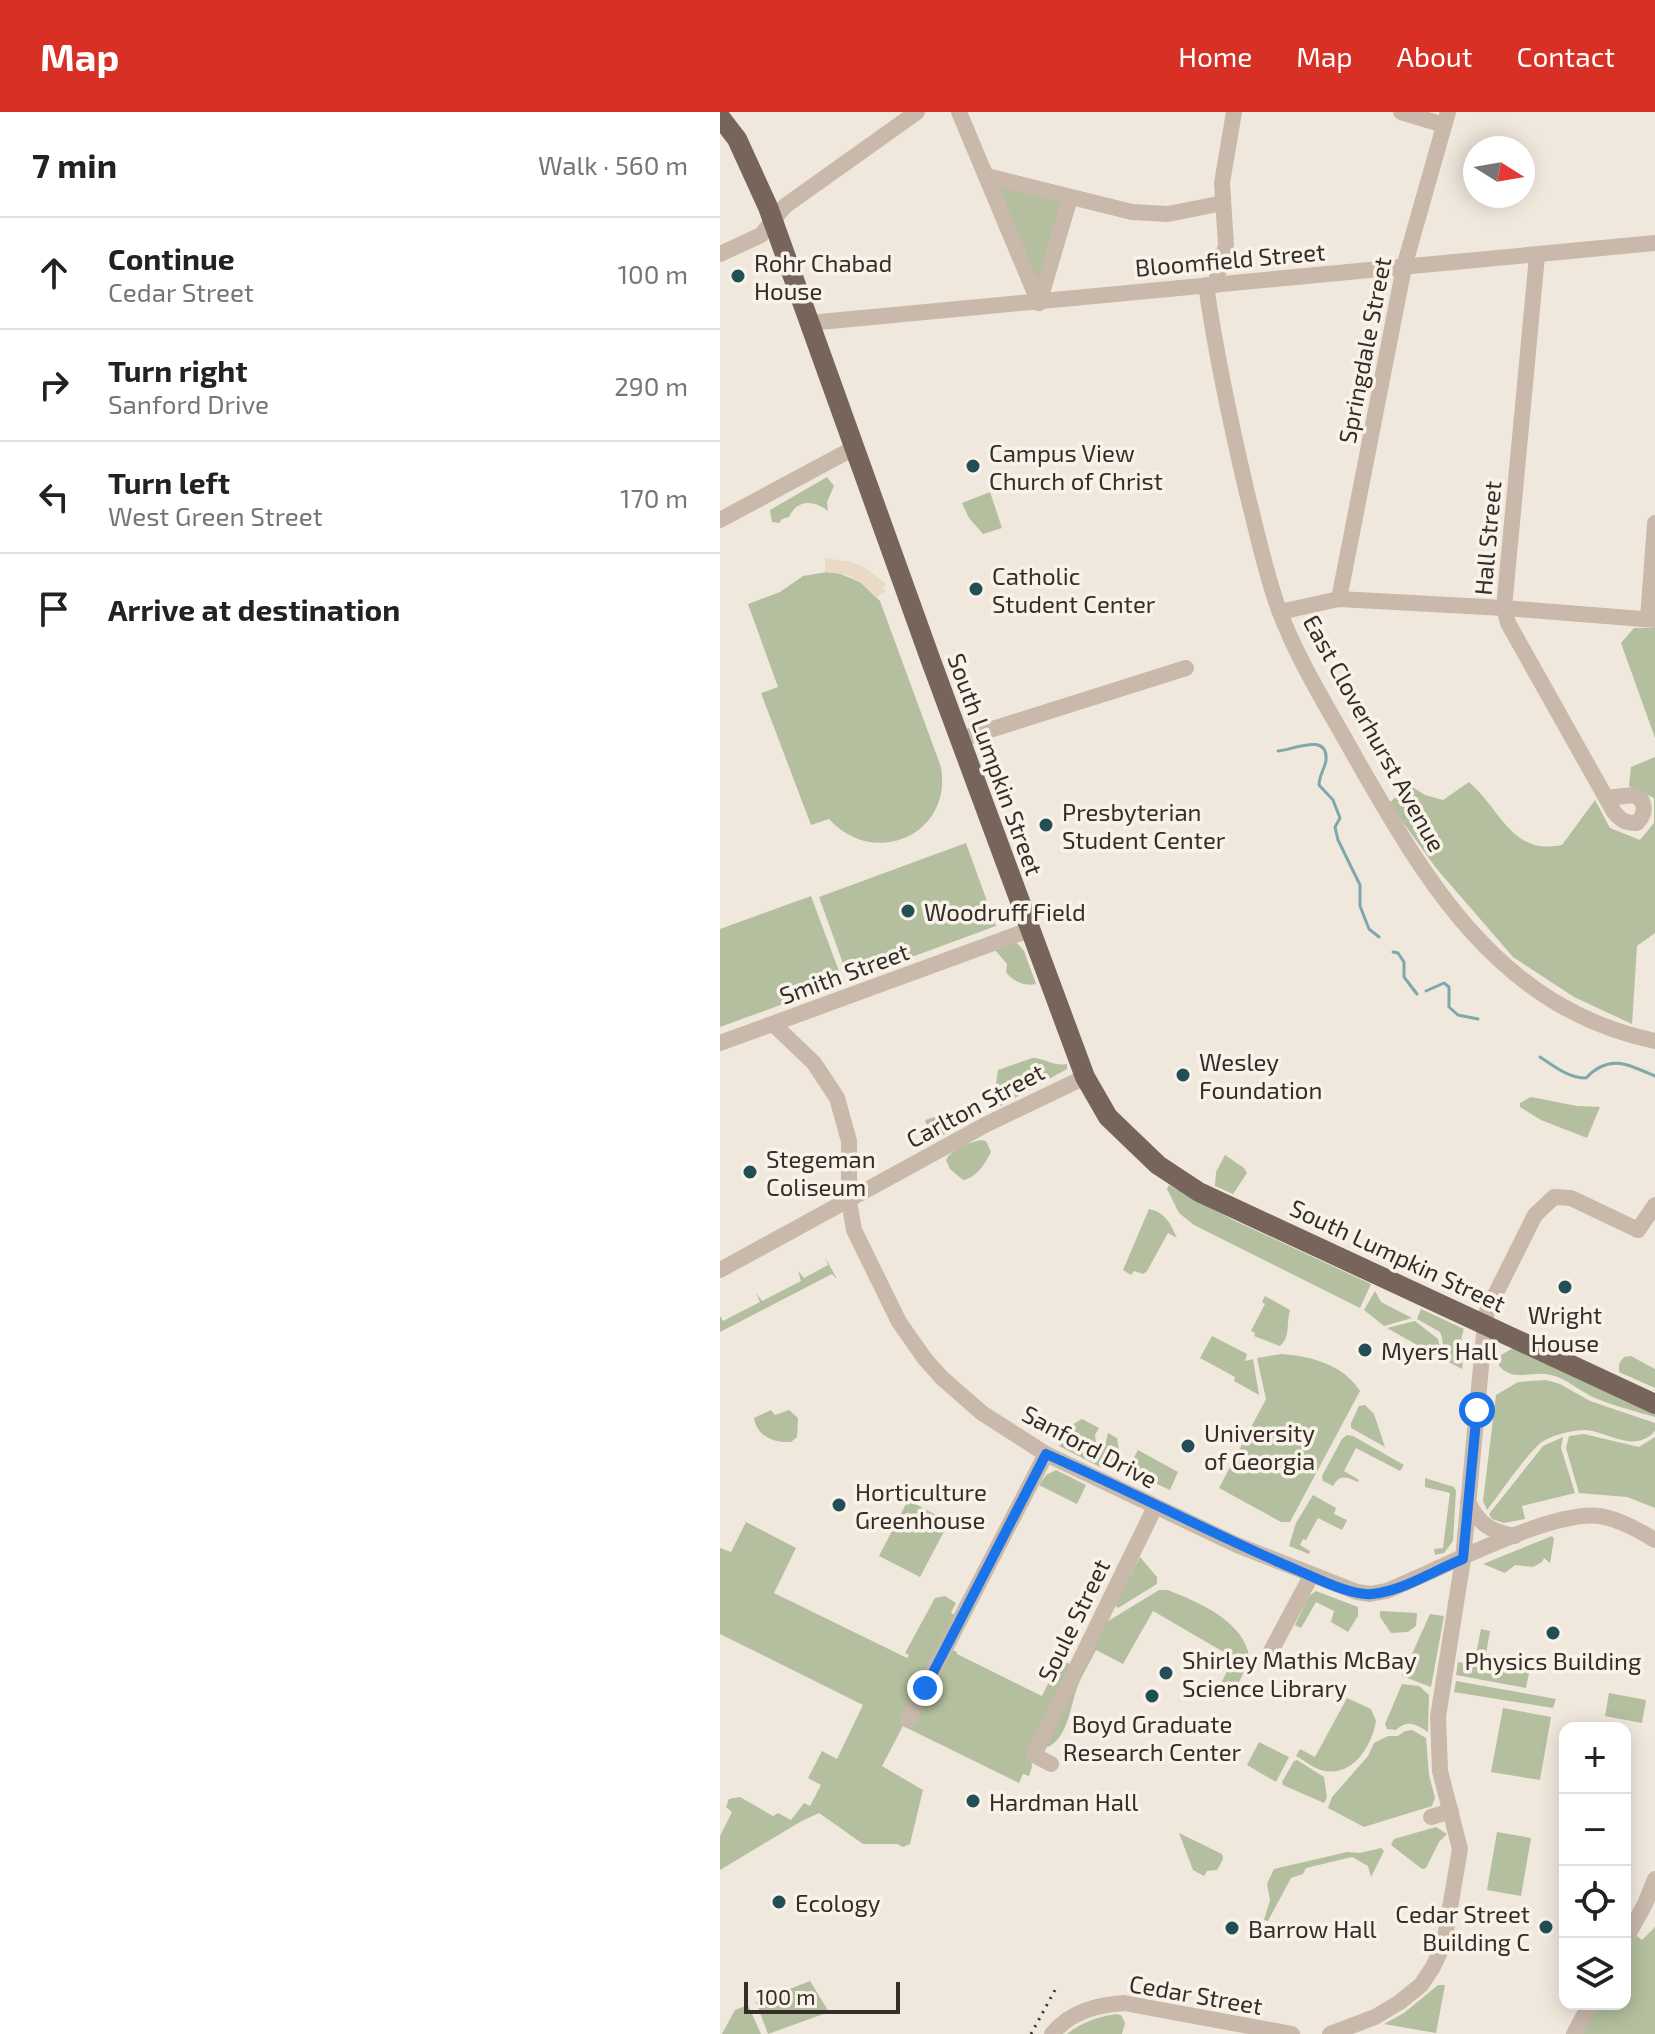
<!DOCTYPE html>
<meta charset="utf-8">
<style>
:root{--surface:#fff;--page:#f2f2f2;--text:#222;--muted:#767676;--line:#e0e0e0;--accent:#d93025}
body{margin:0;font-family:"Exo 2",sans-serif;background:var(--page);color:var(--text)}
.controls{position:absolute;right:24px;bottom:24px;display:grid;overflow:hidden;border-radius:16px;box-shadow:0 4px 20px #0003}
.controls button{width:72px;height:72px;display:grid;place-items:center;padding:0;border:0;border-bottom:2px solid var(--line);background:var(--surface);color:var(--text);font:40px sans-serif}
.compass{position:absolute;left:743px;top:24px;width:72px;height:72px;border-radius:50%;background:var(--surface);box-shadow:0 4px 20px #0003;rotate:101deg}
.scale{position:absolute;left:24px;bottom:20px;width:156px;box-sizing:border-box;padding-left:8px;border:4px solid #362d29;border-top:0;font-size:22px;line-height:28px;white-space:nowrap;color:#362d29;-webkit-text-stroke:6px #f8f2e9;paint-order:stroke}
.stop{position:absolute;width:24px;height:24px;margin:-18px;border:6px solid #1a73e8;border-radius:50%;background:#fff}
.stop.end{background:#1a73e8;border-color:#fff;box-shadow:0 2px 8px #0008}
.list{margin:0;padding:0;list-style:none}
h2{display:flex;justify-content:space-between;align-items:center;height:104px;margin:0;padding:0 32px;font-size:34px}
h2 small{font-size:26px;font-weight:400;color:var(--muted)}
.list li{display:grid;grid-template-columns:52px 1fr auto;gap:24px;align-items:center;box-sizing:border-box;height:112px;padding:0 32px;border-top:2px solid var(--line)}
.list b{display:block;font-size:30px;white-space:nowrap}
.list p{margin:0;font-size:26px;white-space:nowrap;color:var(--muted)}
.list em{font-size:26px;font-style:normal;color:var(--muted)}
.icon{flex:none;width:44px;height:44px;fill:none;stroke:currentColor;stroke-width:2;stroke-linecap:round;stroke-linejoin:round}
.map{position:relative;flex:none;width:935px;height:1922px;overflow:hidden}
header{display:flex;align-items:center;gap:48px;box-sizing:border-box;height:112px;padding:0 40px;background:var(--accent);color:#fff}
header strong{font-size:38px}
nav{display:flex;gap:44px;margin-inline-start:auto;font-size:28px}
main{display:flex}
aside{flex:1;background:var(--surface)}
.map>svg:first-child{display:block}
.green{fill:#b3bf9e}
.plaza{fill:#e8dac5}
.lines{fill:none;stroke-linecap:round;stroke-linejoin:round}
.stream{stroke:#7ea8ac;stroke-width:3}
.minor{stroke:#c8b9aa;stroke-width:16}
.major{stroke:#77655b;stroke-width:20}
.rail{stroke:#362d29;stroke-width:3;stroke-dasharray:2 6;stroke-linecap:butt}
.route{stroke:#1a73e8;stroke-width:10}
.poi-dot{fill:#214f55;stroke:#f8f2e9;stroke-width:3}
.labels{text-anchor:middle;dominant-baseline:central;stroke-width:7;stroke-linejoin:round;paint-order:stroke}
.street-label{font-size:24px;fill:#362d29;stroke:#f8f2e9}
.poi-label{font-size:24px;fill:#362d29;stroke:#f8f2e9;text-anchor:start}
</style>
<header>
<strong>Map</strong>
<nav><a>Home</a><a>Map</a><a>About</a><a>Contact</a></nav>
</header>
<main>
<aside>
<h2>7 min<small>Walk · 560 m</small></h2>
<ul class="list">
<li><svg class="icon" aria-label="ahead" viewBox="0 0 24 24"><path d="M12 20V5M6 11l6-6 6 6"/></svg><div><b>Continue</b><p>Cedar Street</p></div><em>100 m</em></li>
<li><svg class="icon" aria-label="right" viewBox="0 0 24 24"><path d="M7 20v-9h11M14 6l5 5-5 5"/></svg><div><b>Turn right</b><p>Sanford Drive</p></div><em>290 m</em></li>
<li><svg class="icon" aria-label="left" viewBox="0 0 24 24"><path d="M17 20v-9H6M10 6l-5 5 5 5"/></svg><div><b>Turn left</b><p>West Green Street</p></div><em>170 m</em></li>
<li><svg class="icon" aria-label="arrive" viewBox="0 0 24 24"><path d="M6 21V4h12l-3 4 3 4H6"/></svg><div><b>Arrive at destination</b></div></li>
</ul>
</aside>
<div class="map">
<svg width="935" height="1922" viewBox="0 0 935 1922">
<rect width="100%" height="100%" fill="#f1e8dd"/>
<g class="green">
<path d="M276,72L340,88L344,92L320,168H316Z"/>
<path d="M107,365L114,374L107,390L108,399C94,388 77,387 69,405L62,407L59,411L52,410L50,398Z"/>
<path d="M270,380L282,416L263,422L249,406L242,391Z"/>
<path d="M113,459L140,470L160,489L221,655C233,723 154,757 109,707L91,713L41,581L58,575L28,492L60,480L83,464Z"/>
<path d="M914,516H935V626L901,531Z"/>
<path d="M935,645V821L917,834L912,912L854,885L793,845L716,756L669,691L689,673L705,683L723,688L749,670C782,699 791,743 842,733L875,688L890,716L920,728L934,711V686L909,674L911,655Z"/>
<path d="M246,731L276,814L129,868L99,785Z"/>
<path d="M91,784L123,870L0,915V817Z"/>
<path d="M296,830L304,839L316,872C306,875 292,869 286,860L287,852L275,838Z"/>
<path d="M312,946C325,946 334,955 347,952V957L280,994L275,978L278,958Z"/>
<path d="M811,985L857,994L880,995L867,1026L821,1008L800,995V991Z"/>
<path d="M255,993L259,1003L212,1029L205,1008Z"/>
<path d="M261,1028L266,1029L271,1040C265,1052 256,1066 243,1068L230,1057L226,1048C231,1037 250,1030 261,1028Z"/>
<path d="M505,1043L524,1056L527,1061L513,1082L495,1074L496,1060Z"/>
<path d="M449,1073L511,1107L651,1172L640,1196L474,1113L459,1101L447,1077Z"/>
<path d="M429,1097C445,1100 451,1112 457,1126L448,1121L427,1159L423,1162L414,1159L411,1163L403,1158Z"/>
<path d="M105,1145L117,1167L112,1162L0,1220V1204L3,1209L40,1190L36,1181L42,1189L81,1169L78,1159L84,1166L108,1153Z"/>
<path d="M655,1179L661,1190L692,1206L664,1214L644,1198Z"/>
<path d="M545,1184L570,1198C566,1211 571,1224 560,1234L534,1224L535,1221L531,1219L545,1192L542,1190Z"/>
<path d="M701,1197L744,1217C738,1232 745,1242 742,1257L721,1246C723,1237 724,1229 720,1220L697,1207Z"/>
<path d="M695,1209L718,1227L720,1237L717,1244L667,1216Z"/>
<path d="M492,1224L527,1242L525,1249L533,1247L539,1283L514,1269L515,1265L480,1246Z"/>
<path d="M793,1236L935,1302V1305C915,1299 894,1294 875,1286C859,1279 848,1267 831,1263C810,1258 795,1271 779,1254L781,1243Z"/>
<path d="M561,1242C590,1244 623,1252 640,1279L570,1410H561L499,1376L546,1287L537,1246Z"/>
<path d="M911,1244L935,1257V1276L899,1260V1252L904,1245Z"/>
<path d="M826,1268L840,1272L870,1289L935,1311V1319C914,1342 890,1320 865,1318C852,1318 832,1323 822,1330C809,1339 778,1384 767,1398L763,1389L776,1283L798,1270Z"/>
<path d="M645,1293L654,1302L665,1335L631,1316V1311L639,1294Z"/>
<path d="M51,1298L55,1303L69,1298L78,1306L77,1325L71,1330C53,1331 37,1324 34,1306Z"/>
<path d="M362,1307L379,1316L375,1323L376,1330H386L388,1321L397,1326L399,1338L390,1354L380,1355L339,1334L350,1314Z"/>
<path d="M864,1322L919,1335L935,1325V1396L907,1385L859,1381L846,1336L849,1324Z"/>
<path d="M627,1323L633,1324L684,1353L680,1359L636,1336L624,1359L639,1368L638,1370C626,1365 620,1362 613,1374L603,1369L602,1364L622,1327Z"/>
<path d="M843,1325L841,1336L855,1381L802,1394L805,1407L784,1411L772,1407L769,1402L823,1334Z"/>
<path d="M418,1338L458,1360L450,1378L422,1365L414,1367L404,1365Z"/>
<path d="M336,1358L366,1373L357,1392L319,1373L326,1363Z"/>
<path d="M705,1366L734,1375L736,1379L733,1429L724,1441L715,1443L714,1437L723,1436L730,1381L705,1375Z"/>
<path d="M593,1383L616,1396L614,1402L627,1408L622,1418L598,1406L586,1428L583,1427L580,1433L590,1439L589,1442L569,1434L576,1411Z"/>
<path d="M188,1388L229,1410L200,1465L159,1444Z"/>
<path d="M26,1410L76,1436L54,1481L187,1546L189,1543L185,1541L215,1486L225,1484L236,1491L231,1501L243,1507L229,1538L236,1539L237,1542L322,1584L339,1549L351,1552L311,1646L312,1655L309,1664L303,1662L299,1671L183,1614L162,1654L203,1678L190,1732L183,1735L177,1732H143L99,1701L80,1710L0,1758V1724L12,1700L6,1695L9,1687L20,1685L53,1704L58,1701L71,1708L84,1691L90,1694L101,1673L88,1666L102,1639L117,1647L143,1593L0,1522V1436L11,1440Z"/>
<path d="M832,1424L834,1427L830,1451L824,1446L822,1450L813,1455L795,1453L785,1461L763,1452Z"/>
<path d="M420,1445L437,1465V1472L398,1496L395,1493Z"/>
<path d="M439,1478H448C485,1493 536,1514 530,1563L524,1560L511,1586L502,1589L498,1588L497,1579L514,1546L433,1499L403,1552L376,1538C369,1552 360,1566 356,1579C350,1597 347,1626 328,1635L326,1633L385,1511Z"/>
<path d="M596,1479L638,1495V1504L628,1520L611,1510L614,1499L596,1490L581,1516L575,1513L589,1484Z"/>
<path d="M660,1499L697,1501L696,1514L688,1520L671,1521L660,1505Z"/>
<path d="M710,1502L724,1504L711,1575L682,1564Z"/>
<path d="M761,1517L770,1519L766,1542L811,1551L806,1576L736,1563L738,1550L754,1553Z"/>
<path d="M736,1569L836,1587L833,1596L734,1580Z"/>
<path d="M682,1572L699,1574L709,1583L708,1620C697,1612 687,1607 676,1618L667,1617L665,1612Z"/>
<path d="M889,1581L926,1588L922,1611L885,1604Z"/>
<path d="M627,1586L651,1597L656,1609C652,1633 634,1664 605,1659C596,1658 585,1649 576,1644L580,1637L595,1645Z"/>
<path d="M783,1596L831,1605L820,1668L771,1660Z"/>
<path d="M692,1618L706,1626L709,1663L715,1686L712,1694L644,1715L608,1696L612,1685L648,1644L654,1631L668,1624H678L685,1619Z"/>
<path d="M539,1630L569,1645L556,1670L527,1653Z"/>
<path d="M577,1648L604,1665L607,1686L604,1691L563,1673L562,1670L574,1649Z"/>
<path d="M716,1715L727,1722L719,1730L706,1756L702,1757L671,1733L674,1727Z"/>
<path d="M777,1720L811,1726L801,1784L767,1778Z"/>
<path d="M459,1721L502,1742L503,1747L497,1758L487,1759L484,1764L473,1758Z"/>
<path d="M661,1736L664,1739L651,1765L648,1754L632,1745L586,1756L583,1762L571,1766L548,1809L544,1808L550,1788L547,1772L554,1757L627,1740L640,1741Z"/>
<path d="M935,1815V1922H856L867,1892H905V1839L917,1824L922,1828Z"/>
<path d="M90,1869L109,1900L48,1922L36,1890Z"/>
<path d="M718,1873H725L716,1921L664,1912L684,1901Z"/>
<path d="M28,1893L41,1922H2L15,1898Z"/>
<path d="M396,1902L401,1903L405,1911L402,1922H347C362,1910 377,1905 396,1902Z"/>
</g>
<path class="plaza" d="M105,446L131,450L144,455L166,472L163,476L166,479L157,485L140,470L128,463L105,460Z"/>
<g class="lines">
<g class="stream">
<path d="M558,639C573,638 608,620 606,648C605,657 599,663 599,673L613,688L620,706L615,715L618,728L640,773V794L649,817L659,825"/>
<path d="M673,840L678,841L684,850V865L697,882"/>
<path d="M706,879L724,871L729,875V895L738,903L758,907"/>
<path d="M820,945C834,954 848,966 866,966C889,942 907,952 935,964"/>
</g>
<g class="minor">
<path d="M239,0L319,191"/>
<path d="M681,0L724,13"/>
<path d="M267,64L412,100L448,102L503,91"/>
<path d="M0,142L41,123L65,94L197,0"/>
<path d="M817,144L784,496L788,511L894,700C902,709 905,711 917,711C924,703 926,697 921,687L913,683L886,686"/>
<path d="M486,173C496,243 511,313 527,381C537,420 545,460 559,498C578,549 608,596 634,643C707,771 779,896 935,929"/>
<path d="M495,173L506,133L502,71L514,0"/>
<path d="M319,191L350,86"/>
<path d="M89,211L935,131"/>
<path d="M0,408L134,336"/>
<path d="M619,487L684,155L728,0"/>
<path d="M560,500L619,487L784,496L935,508"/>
<path d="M928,507L935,411"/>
<path d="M241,627L466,556"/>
<path d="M53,912L94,951L117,986L129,1029V1089L134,1118L179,1210L205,1247L222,1266L262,1301L326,1342L517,1433L637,1480L650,1482L666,1479C717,1459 829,1398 879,1404C899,1407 918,1418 935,1428"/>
<path d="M0,931L309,818"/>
<path d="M0,1158L267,1012L365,965"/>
<path d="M748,1390C759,1412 771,1420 795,1424"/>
<path d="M551,1539L591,1464"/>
<path d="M188,1608L326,1342"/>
<path d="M331,1652L314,1643L435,1395"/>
<path d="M711,1705L731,1699"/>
<path d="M905,1828L925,1792L935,1767"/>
<path d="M332,1922C350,1900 376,1893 404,1891L572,1922"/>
<path d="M610,1922L655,1905L680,1890L701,1873L713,1855L724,1831L740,1737L720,1659L718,1605L743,1447L765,1212L767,1199L815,1103L834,1085L851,1086L918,1118L935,1093"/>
<path d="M854,1922L870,1892"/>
</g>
<path class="major" d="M0,5L17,27L48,95L211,549L365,965L388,1005L438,1053L479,1080L935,1292"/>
<path class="rail" d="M311,1922L335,1878"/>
</g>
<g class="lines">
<path class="route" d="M205,1576L326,1342C411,1379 492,1422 577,1458C596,1466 631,1484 652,1482C683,1479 715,1458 743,1447L757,1298"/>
</g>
<g class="poi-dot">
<circle cx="18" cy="164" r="8"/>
<circle cx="253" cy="354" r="8"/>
<circle cx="256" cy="477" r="8"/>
<circle cx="326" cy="713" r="8"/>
<circle cx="188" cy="799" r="8"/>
<circle cx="463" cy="963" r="8"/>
<circle cx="30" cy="1060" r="8"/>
<circle cx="845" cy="1175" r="8"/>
<circle cx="645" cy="1238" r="8"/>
<circle cx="468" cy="1334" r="8"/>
<circle cx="119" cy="1393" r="8"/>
<circle cx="833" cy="1521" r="8"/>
<circle cx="446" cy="1561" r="8"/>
<circle cx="432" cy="1584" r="8"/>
<circle cx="253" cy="1689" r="8"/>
<circle cx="59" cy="1790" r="8"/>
<circle cx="826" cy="1815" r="8"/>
<circle cx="512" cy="1816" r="8"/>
</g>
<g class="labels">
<g class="street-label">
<text transform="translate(510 147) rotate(-5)">Bloomfield Street</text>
<text transform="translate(644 238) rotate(-79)">Springdale Street</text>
<text transform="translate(767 426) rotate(-85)">Hall Street</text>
<text transform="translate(655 621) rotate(61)">East Cloverhurst Avenue</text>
<text transform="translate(276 652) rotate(70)">South Lumpkin Street</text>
<text transform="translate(124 861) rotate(-20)">Smith Street</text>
<text transform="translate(255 993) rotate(-28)">Carlton Street</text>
<text transform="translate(678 1143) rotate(25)">South Lumpkin Street</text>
<text transform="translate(370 1334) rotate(28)">Sanford Drive</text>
<text transform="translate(353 1508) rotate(-64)">Soule Street</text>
<text transform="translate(476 1882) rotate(10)">Cedar Street</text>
</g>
<g class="poi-label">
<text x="34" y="150">Rohr Chabad<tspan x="34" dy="28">House</tspan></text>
<text x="269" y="340">Campus View<tspan x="269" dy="28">Church of Christ</tspan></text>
<text x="272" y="463">Catholic<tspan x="272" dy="28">Student Center</tspan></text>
<text x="342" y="699">Presbyterian<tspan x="342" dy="28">Student Center</tspan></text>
<text x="204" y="799">Woodruff Field</text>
<text x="479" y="949">Wesley<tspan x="479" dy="28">Foundation</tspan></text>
<text x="46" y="1046">Stegeman<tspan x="46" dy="28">Coliseum</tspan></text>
<text x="845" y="1202" text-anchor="middle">Wright<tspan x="845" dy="28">House</tspan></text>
<text x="661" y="1238">Myers Hall</text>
<text x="484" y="1320">University<tspan x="484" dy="28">of Georgia</tspan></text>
<text x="135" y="1379">Horticulture<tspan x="135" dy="28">Greenhouse</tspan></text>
<text x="462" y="1547">Shirley Mathis McBay<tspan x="462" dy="28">Science Library</tspan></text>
<text x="833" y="1548" text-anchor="middle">Physics Building</text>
<text x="432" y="1611" text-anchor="middle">Boyd Graduate<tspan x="432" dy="28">Research Center</tspan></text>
<text x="269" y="1689">Hardman Hall</text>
<text x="75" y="1790">Ecology</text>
<text x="810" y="1801" text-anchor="end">Cedar Street<tspan x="810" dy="28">Building C</tspan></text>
<text x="528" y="1816">Barrow Hall</text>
</g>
</g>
</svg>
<div class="controls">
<button>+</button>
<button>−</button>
<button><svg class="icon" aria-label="locate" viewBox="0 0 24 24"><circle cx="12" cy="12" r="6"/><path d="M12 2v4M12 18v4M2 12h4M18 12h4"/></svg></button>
<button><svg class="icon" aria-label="layers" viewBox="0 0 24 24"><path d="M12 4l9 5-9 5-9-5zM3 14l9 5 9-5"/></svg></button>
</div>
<svg class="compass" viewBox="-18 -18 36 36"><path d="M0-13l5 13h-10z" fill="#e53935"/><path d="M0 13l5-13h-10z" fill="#767676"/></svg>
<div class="scale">100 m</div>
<div class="stop" style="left:757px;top:1298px"></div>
<div class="stop end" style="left:205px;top:1576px"></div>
</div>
</main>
